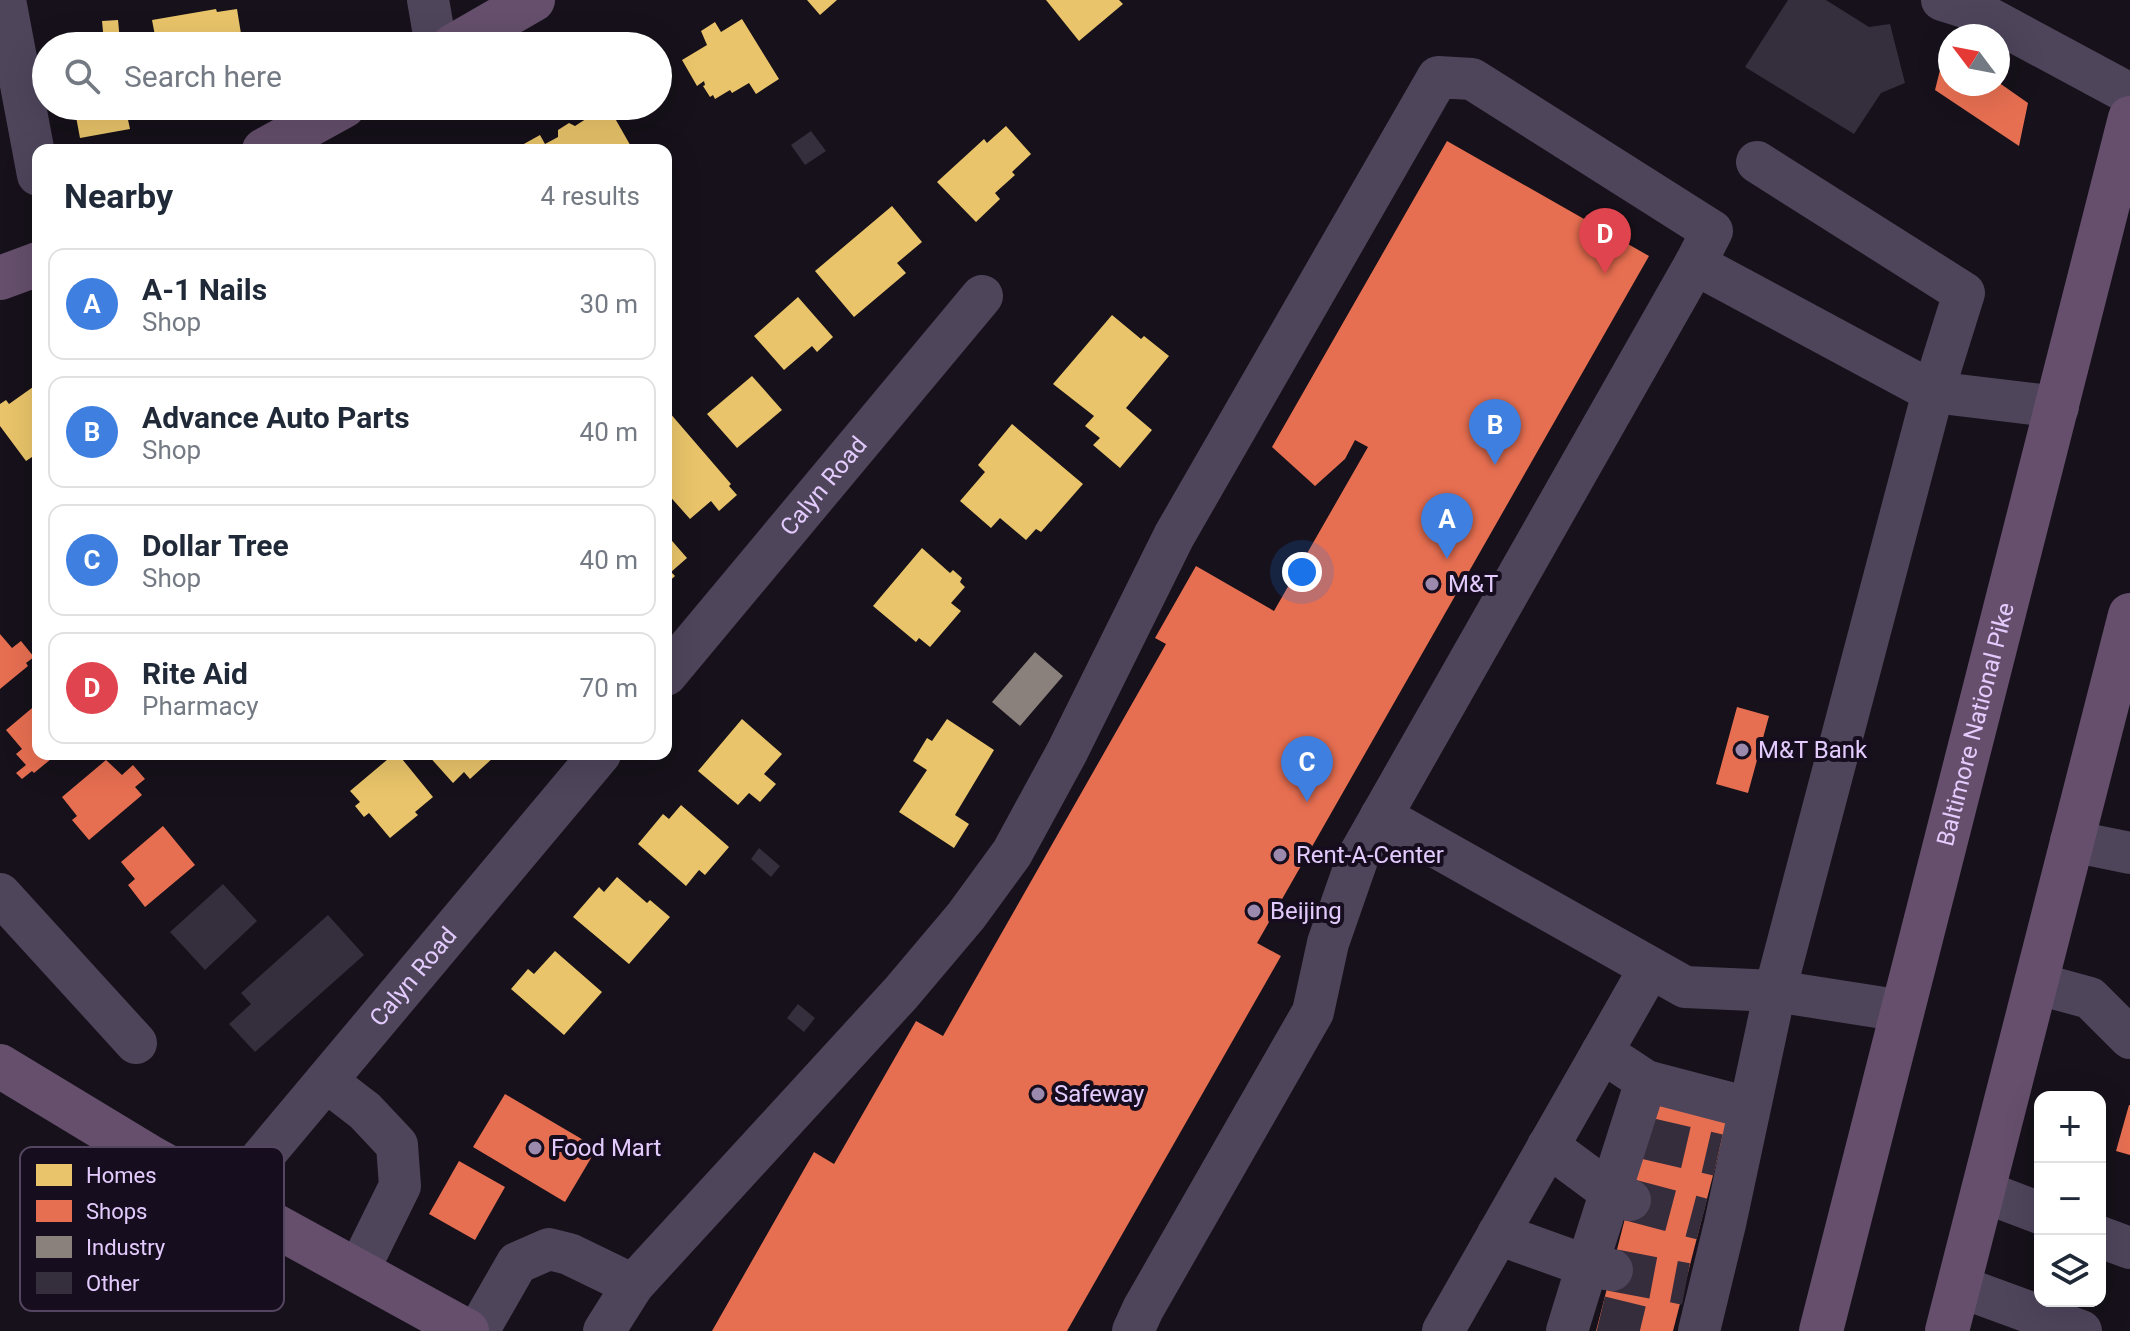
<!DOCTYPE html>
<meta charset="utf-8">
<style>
:root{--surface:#fff;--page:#f2f2f3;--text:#1f2937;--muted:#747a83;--line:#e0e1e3;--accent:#9b8aae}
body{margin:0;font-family:Roboto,sans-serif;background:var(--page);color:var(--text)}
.controls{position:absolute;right:24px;bottom:24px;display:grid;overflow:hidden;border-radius:16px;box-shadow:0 8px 32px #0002}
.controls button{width:72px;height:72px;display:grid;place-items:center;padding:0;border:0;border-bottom:2px solid var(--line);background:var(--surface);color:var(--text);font:40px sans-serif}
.compass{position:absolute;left:1938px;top:24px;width:72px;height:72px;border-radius:50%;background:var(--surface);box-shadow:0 8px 32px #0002;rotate:302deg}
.you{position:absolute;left:1302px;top:572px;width:28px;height:28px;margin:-20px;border:6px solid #fff;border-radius:50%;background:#1a73e8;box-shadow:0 0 0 12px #1a73e833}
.badge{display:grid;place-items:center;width:52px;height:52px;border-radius:50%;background:var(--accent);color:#fff;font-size:26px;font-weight:700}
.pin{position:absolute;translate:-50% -66px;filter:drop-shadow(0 2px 4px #0008)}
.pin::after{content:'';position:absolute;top:42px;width:28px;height:24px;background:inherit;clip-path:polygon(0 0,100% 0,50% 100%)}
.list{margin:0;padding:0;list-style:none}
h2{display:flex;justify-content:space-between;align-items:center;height:104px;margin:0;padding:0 32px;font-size:34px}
h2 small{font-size:26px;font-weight:400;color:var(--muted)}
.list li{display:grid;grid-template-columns:52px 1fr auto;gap:24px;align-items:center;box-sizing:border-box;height:112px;margin:0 16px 16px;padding:0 16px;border:2px solid var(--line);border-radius:16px}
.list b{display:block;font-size:30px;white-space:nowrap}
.list p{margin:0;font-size:26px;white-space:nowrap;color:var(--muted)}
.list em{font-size:26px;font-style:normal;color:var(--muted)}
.icon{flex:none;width:44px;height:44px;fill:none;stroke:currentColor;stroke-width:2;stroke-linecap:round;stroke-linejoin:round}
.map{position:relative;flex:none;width:2130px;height:1331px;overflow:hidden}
.search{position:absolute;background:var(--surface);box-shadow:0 8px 32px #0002;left:32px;top:32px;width:640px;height:88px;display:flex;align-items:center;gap:20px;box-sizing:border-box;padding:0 28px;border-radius:44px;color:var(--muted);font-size:30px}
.panel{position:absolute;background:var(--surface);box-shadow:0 8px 32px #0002;left:32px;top:144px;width:640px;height:616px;border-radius:16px}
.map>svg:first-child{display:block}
.homes{fill:#e9c46a}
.shops{fill:#e76f51}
.industry{fill:#8a817c}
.building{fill:#352e3c}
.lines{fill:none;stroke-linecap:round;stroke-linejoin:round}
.minor-tunnel{stroke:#352d3c;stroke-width:42;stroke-dasharray:42 21;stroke-linecap:butt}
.minor{stroke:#4e455b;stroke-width:42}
.major{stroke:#654f6c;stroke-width:44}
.poi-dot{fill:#9b8aae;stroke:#160d1e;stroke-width:3}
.labels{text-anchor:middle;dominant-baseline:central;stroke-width:8;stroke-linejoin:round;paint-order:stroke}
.street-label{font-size:24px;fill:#e3cbfd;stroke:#160d1e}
.poi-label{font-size:24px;fill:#e3cbfd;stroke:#160d1e;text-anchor:start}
.key{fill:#160d1e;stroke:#544661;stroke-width:2}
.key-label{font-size:22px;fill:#e3cbfd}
</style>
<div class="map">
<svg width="2130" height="1331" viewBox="0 0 2130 1331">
<rect width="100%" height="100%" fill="#16111a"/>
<g class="homes">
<path d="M807,0H837L820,15Z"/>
<path d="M1046,0H1119L1123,4L1079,41Z"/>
<path d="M216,9L217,12L237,9L243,46H157L152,20Z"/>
<path d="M742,19L779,79L756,94L749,83L732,93L730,90L715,99L713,95L710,97L703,86L705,85L704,81L697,86L682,60L707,45L701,31L715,22L721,32Z"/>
<path d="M118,20L120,41L104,42L102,21Z"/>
<path d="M74,106H125L130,129L80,138Z"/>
<path d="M606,106H608L633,150H513L540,135L545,144L558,137V130L569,123L575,126Z"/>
<path d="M1006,126L1031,154L1012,172L1015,175L995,193L1000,199L976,222L937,182L984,139L987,143Z"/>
<path d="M892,206L922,242L897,263L906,273L854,317L815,271Z"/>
<path d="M798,297L833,337L817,352L812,346L784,370L754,336Z"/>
<path d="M1112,315L1141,339L1144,336L1169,356L1126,408L1152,430L1120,468L1093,445L1100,438L1085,426L1094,416L1053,384Z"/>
<path d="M752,376L782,410L737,448L707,414Z"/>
<path d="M33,387L38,393V453L26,461L0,426V404L6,400L9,404Z"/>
<path d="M669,412L731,484L729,486L737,495L719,511L711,501L690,519L666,492V414Z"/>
<path d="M1012,424L1083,484L1041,532L1036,529L1026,540L1000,518L991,528L960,501L985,472L978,465Z"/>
<path d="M666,534L687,558L671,572L675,576L666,584Z"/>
<path d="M922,548L950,573L953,570L962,578L960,582L965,587L951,603L961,611L930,647L919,638L916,642L873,606Z"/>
<path d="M742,719L782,754L764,774L776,784L760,802L749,793L738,805L698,771Z"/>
<path d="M947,719L994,750L955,815L969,824L954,848L899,812L927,770L913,761L927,738L932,741Z"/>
<path d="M394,754H398L433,797L415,812L418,815L390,838L369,813L364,817L355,806L360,802L350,791Z"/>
<path d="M427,754H492L494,757L470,779L464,772L453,783Z"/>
<path d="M681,805L729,847L705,875L699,870L686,886L638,844L663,814L669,819Z"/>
<path d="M617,877L647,903L650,900L670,917L629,964L573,917L599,887L604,892Z"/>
<path d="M555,951L602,992L564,1035L511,989L528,969L534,974Z"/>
</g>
<g class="shops">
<path d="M1946,46L1950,49V84L1998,82L2028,103L2019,146L1935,90Z"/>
<path d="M1447,141L1649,256L1257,943L1281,956L1067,1331H712L814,1152L834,1164L916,1021L943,1036L1166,644L1155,638L1196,566L1274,611L1368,447L1355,440L1345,459L1315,486L1272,447Z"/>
<path d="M0,634L12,648L21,641L34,657L26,663L28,666L0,689Z"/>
<path d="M38,703V754H57L34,773L32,771L22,779L16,773L26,765L16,754L22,749L6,730Z"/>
<path d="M1737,707L1769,716L1748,793L1716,784Z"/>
<path d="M106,760L122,775L133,765L145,779L135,787L142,795L89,840L72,820L77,816L62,797Z"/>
<path d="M163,826L195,865L145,907L128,885L135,879L121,862Z"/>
<path d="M505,1094L597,1148L565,1202L473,1147Z"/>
<path d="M1656,1098L1728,1117L1673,1331H1596Z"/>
<path d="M2129,1105H2130V1155L2116,1151Z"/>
<path d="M459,1161L505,1187L475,1240L429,1214Z"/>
</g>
<path class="industry" d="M1035,652L1063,676L1020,726L992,702Z"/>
<g class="building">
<path d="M1788,0H1826L1869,27L1890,24L1905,83L1881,93L1854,134L1745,67Z"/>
<path d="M811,131L826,151L805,165L791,145Z"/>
<path d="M759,848L780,866L771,877L751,859Z"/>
<path d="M223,884L257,921L205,970L170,932Z"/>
<path d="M328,915L364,955L255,1052L229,1024L251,1004L241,993Z"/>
<path d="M798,1004L815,1018L804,1032L787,1018Z"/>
</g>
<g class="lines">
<g class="minor-tunnel">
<path d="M1645,1138L1718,1155"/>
<path d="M1630,1200L1702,1219"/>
<path d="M1612,1270L1686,1284"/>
<path d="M1600,1317L1658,1331"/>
</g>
<g class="minor">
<path d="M5,0L38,175"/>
<path d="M428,0L436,46"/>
<path d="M1942,0L1974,10L2130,94"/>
<path id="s1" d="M666,675L982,296"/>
<path d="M1381,816L1685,987L1775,991L1903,1011"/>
<path d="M2071,841L2130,853"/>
<path d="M0,894L136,1043"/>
<path d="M2035,983L2090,998L2130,1038"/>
<path d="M1602,1052L1646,1081L1587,1266L1612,1270"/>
<path d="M326,1081L365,1111L397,1145L400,1186L358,1271"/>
<path d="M1646,1081L1749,1108"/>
<path d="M1548,1146L1610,1192L1630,1200"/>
<path d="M1982,1191L2040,1213"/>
<path id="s2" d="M227,1199L600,754"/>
<path d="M1498,1234L1587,1266L1567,1331"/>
<path d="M2100,1237L2130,1248"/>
<path d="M1958,1286L2081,1331"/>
<path d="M478,1331L517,1263L549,1249L569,1254L633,1285"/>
<path d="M604,1331L633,1285L901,993L966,916L1012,853L1067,752L1174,536L1438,77L1472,79L1712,231L1695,264"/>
<path d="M1133,1331L1143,1309L1313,1012L1328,943L1358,857L1695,264L1933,392L2058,407"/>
<path d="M1443,1331L1650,968"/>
<path d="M1699,1331L1725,1224L1775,991L1933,392L1964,293L1757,162"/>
</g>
<g class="major">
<path d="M453,46L533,0"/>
<path d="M264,150L344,106"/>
<path d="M0,278L38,264"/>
<path d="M0,1066L152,1158L467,1331"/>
<path id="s3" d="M1821,1331L2130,118"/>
<path d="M1947,1331L2130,615"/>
</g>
</g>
<g class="poi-dot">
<circle cx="1432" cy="584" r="8"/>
<circle cx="1742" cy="750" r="8"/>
<circle cx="1280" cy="855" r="8"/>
<circle cx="1254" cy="911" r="8"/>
<circle cx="1038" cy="1094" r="8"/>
<circle cx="535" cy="1148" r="8"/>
</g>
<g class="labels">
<g class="street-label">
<text stroke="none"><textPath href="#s1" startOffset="246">Calyn Road</textPath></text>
<text stroke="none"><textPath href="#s3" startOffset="626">Baltimore National Pike</textPath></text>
<text stroke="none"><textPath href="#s2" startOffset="290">Calyn Road</textPath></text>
</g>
<g class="poi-label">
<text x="1448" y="584">M&amp;T</text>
<text x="1758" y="750">M&amp;T Bank</text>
<text x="1296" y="855">Rent-A-Center</text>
<text x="1270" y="911">Beijing</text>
<text x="1054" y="1094">Safeway</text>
<text x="551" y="1148">Food Mart</text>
</g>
</g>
<rect x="20" y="1147" width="264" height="164" rx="12" class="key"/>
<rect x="36" y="1164" width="36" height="22" fill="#e9c46a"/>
<rect x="36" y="1200" width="36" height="22" fill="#e76f51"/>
<rect x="36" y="1236" width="36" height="22" fill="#8a817c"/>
<rect x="36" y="1272" width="36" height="22" fill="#352e3c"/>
<g class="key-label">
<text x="86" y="1183">Homes</text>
<text x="86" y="1219">Shops</text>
<text x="86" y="1255">Industry</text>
<text x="86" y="1291">Other</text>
</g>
</svg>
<div class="controls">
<button>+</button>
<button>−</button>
<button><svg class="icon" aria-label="layers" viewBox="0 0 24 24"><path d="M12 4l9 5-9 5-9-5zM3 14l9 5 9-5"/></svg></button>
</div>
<svg class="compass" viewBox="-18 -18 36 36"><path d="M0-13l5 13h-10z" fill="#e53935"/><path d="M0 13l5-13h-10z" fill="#747a83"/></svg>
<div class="you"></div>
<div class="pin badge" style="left:1447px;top:559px;background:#3f7fe0">A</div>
<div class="pin badge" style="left:1495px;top:465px;background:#3f7fe0">B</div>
<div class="pin badge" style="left:1307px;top:802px;background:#3f7fe0">C</div>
<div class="pin badge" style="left:1605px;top:274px;background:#e0444e">D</div>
<div class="search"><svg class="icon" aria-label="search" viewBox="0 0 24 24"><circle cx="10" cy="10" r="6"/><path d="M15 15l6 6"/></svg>Search here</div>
<section class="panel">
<h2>Nearby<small>4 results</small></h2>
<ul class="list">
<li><span class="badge" style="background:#3f7fe0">A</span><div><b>A-1 Nails</b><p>Shop</p></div><em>30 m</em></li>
<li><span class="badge" style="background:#3f7fe0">B</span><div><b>Advance Auto Parts</b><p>Shop</p></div><em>40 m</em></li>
<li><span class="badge" style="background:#3f7fe0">C</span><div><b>Dollar Tree</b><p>Shop</p></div><em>40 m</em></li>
<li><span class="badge" style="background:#e0444e">D</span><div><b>Rite Aid</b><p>Pharmacy</p></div><em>70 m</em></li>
</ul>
</section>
</div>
